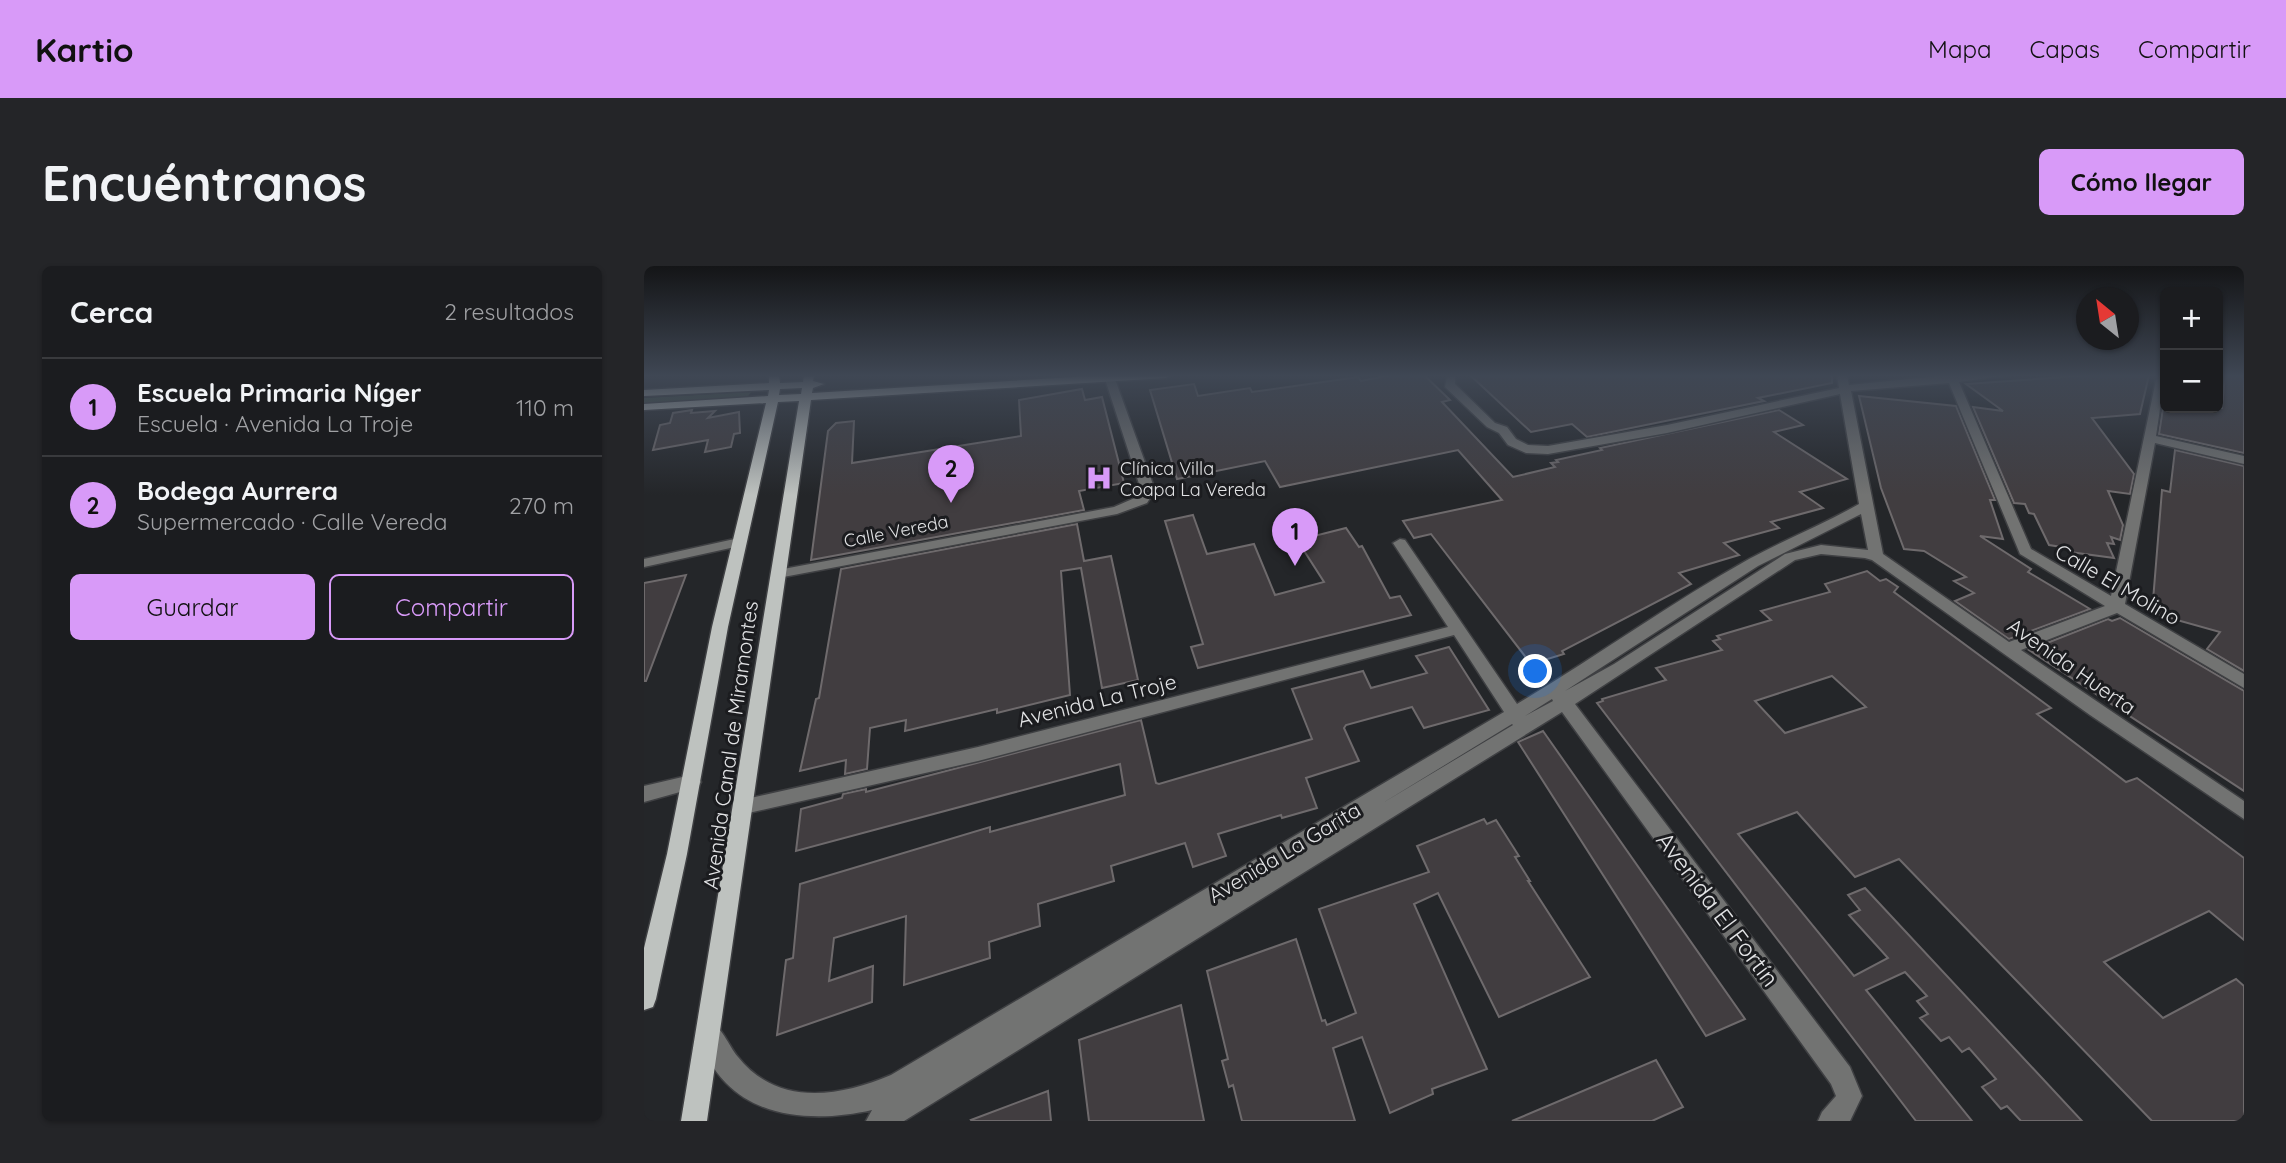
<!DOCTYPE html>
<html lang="es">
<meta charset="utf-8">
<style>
:root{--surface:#1b1c1f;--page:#242528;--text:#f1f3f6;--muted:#a0a1a4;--line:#393a3d;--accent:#d89af8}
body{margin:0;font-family:Quicksand,sans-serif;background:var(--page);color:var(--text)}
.controls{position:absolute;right:21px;top:21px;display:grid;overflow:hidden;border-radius:10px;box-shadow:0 2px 5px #0004}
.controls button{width:63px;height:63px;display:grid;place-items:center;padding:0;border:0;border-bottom:2px solid var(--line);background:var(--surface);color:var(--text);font:35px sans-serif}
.compass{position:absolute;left:1432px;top:21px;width:63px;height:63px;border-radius:50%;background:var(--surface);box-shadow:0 2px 5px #0004;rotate:330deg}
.you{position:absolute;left:892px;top:406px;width:24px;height:24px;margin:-18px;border:5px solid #fff;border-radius:50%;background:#1a73e8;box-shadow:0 0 0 10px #1a73e833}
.badge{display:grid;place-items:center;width:46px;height:46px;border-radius:50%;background:var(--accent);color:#111;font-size:23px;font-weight:700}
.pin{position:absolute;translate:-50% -58px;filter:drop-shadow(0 2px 4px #0008)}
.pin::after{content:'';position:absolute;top:37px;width:24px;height:21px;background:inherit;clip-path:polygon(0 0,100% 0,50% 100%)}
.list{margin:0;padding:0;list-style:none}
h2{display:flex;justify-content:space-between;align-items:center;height:91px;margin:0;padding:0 28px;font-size:30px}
h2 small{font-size:23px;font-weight:400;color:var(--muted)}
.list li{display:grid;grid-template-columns:46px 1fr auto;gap:21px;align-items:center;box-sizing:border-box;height:98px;padding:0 28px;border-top:2px solid var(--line)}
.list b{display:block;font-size:26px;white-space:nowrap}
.list p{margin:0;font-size:23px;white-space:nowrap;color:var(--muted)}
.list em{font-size:23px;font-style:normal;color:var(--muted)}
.actions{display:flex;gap:14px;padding:21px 28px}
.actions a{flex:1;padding:16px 0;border:2px solid var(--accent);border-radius:10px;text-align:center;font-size:24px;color:var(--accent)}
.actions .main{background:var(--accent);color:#111}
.map{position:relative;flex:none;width:1600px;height:855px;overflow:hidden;border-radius:10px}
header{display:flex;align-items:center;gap:42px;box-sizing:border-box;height:98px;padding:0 35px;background:var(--accent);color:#111}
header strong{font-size:33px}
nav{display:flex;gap:38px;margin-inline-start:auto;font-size:24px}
.intro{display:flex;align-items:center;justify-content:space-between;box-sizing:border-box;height:168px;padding:0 42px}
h1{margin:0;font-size:49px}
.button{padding:18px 32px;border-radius:10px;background:var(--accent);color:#111;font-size:24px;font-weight:700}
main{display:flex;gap:42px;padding:0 42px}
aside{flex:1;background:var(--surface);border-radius:10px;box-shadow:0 2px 5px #0004}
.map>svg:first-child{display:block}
.green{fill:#425346}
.building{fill:#413d40;stroke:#6e6a6c;stroke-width:2;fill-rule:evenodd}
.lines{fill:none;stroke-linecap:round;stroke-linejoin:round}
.minor-casing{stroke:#3f4043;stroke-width:3}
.major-casing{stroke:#3f4043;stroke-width:3}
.minor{fill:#727372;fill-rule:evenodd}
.major{fill:#bec2bf;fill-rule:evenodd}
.labels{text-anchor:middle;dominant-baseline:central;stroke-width:6;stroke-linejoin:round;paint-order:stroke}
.far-poi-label{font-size:18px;fill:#e2e3e5;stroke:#1b1c1f;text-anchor:start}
.far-street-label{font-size:18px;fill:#e2e3e5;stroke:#1b1c1f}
.street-label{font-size:21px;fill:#e2e3e5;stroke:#1b1c1f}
.near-street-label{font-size:24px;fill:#e2e3e5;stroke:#1b1c1f}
</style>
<header>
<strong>Kartio</strong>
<nav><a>Mapa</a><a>Capas</a><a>Compartir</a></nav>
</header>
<div class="intro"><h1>Encuéntranos</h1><a class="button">Cómo llegar</a></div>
<main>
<aside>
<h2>Cerca<small>2 resultados</small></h2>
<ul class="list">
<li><span class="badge">1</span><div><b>Escuela Primaria Níger</b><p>Escuela · Avenida La Troje</p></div><em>110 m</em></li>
<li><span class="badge">2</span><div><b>Bodega Aurrera</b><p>Supermercado · Calle Vereda</p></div><em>270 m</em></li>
</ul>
<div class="actions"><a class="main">Guardar</a><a>Compartir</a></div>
</aside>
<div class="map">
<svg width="1600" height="855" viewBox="0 0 1600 855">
<rect width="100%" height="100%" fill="#242629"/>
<path class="green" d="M107,126L103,132L0,138V132Z"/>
<g class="building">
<path d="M747,109H780L806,134L798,136L869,211L911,201L907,197L914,196L912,194L958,184L956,182L1135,144L1159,159L1130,166L1203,213L1156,226L1179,242L1127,256L1135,262L1080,277L1095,289L1035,307L1047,318L918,385L920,388L887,398L787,268L770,272L759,255L858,234L814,184L636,221L621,195L533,213L506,124L550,118L554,130L606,122L608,126L714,111L717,115Z"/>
<path d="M826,109H1188V117L1114,132L1120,135L943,171L928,158L887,166Z"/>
<path d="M1448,109H1505L1496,148L1448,152L1490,208L1486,228L1464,225L1479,259L1476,274L1467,271L1470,278L1463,277L1470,292L1426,286L1424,282L1405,279L1390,248L1385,247L1381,238L1370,237L1329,141L1359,145L1322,118Z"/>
<path d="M1581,109H1600V187L1515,168L1519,142H1578Z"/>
<path d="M438,123L441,134L458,131L480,217L435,225L440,244L167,294L184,165L192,157L210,155L208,197L377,170L375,134Z"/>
<path d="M1215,130L1312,140L1351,234H1346L1359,273L1336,270L1387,303L1384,306L1446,343L1365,373L1311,335L1330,327L1310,315L1322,311L1280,285L1260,283L1237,222Z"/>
<path d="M48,144L47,147L71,145L64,152L95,146L96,167L90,168L87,181L61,186L64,174L9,184L16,159L26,157L29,147Z"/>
<path d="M1531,184L1600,200V405L1563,383L1576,366L1508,347L1518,224L1526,226Z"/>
<path d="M549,249L563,288L610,278L631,329L680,316L657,280L670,276L666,271L702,262L715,281L718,280L746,332L756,330L767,349L554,402L547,381L559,378L521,255Z"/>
<path d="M433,258L440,295L467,290L494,414L458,422L437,302L417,305L426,429L353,447V443L261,465L262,454L226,462L223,503L201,508L202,494L156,505L172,433L175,432L197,303Z"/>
<path d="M1223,305L1236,315L1242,313L1254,321L1250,326L1407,442L1393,448L1482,516L1493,512L1600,592V674L1565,645L1460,696L1519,752L1592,713L1600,720V855H1508L1255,593L1211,611L1153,546L1094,568L1210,710L1244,692L1205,649L1216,644L1204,629L1221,622L1438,855H1377L1363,840L1357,843L1338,821L1352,813L1325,782L1318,786L1305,771L1297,775L1276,752L1284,748L1273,735L1283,730L1261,706L1222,724L1328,855H1272L953,437L959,435L958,433L1022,414L1012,402L1078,384L1069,375L1076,373L1073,370L1127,354L1117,345L1186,326L1181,318ZM1188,410L1222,441L1141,467L1111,435Z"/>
<path d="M42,309L2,415H0V317Z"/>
<path d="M1476,352L1600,425V525L1385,384L1464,353L1468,355Z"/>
<path d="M805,381L845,444L780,462L768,441L702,459L700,462L715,495L662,512L673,542L638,552L637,549L574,568L582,590L549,601L541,577L467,600L470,615L394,638L396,660L345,676L346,692L260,719L262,650L190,672L185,715L229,700L228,736L133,769L142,694L149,692L156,618L346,561V566L481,529L476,498L152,585L157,543L198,532L199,528L222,523V526L497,454L512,517L515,518L668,473L648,423L719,405L727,422L783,407L772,390Z"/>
<path d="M899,465L1101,753L1062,770L874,476Z"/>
<path d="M840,553L843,558L852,554L875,590L871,591L886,615H884L946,711L855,751L794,627L770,638L843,803L788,823L789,828L746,847L718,771L689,782L711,855H598L589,819L585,821L578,795L584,793L563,705L652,673L678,755L681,754L683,759L712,747L675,643L785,606L773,580Z"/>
<path d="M537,739L560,855H445L435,774Z"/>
<path d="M1012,794L1039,841L1008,855H868Z"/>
<path d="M404,825L407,855H328L327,854Z"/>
</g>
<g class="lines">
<defs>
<g id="minor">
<path d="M1193,109H1203L1205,119L1305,109H1366L1315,116L1387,283L1467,330L1513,109H1521L1512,170L1600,190V198L1511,177L1481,338L1600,408V422L1473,347L1377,384L1600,535V553L1446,449L1228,294L1221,292L1177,288L1151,294L931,438L1206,801L1218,830L1206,855H1174L1178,846L1192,830L1187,818L918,446L260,855H222L228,844C180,855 119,855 82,817C68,803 59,784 52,766L55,758L64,754C78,760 84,779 94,791C134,841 195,831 247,809L860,446L810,369L334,495L100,548L93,545L90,540L93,535L334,481L804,361L749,277L756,273L761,274L873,438C952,391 1026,337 1105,293C1142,273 1180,258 1215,238L1196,128L1023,167L904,188L882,187L864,179L855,167L843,161L801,121L803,111H811V118L851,157L863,161L872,173L884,179L904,180L1023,159L1195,122ZM1305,117L1376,288L1461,340L1365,376L1239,288L1207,125ZM1217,248L1224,284L1177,279L1141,288L970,398L921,425L1114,300ZM908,433L909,435L881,450ZM868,458L869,459L737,538Z"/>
<path d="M466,110L471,113L511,224L503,237L473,248L134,312L127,308L134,304L470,241L493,231L497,224L461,113Z"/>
<path d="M95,272L100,273V279L0,301V293Z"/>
<path d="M47,509L54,511L57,516L54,521L0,536V520Z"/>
</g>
<path id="major" d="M125,109H135L136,117L159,116L160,109H170L169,115L180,118L169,122L168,127L462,109H527L522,112L167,134L63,855H37L155,135L134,136L84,361L43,588L12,733L9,741L0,744V682L23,588L68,361L122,137L0,144V138L124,130L125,124L0,130V124L125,117ZM158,122L157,128L135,129L136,123Z"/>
</defs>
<use href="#minor" class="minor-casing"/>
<use href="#major" class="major-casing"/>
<use href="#minor" class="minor"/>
<use href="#major" class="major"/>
</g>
<linearGradient id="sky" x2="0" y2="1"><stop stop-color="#141517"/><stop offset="0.48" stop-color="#3f4754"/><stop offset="1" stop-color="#3f4754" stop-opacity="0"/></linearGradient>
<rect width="1600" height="229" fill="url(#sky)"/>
<defs>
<symbol id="hospital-bare" viewBox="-9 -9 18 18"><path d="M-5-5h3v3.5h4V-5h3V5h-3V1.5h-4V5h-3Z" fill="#d89af8" stroke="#1b1c1f" stroke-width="2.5" paint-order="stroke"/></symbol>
</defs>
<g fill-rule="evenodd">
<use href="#hospital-bare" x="436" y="193" width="38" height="38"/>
</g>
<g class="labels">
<g class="far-poi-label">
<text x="476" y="202">Clínica Villa<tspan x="476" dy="21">Coapa La Vereda</tspan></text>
</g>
<g class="far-street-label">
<text transform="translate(252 265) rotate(-11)">Calle Vereda</text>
</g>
<g class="street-label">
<text transform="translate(1474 318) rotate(30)">Calle El Molino</text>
<text transform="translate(1428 400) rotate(35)">Avenida Huerta</text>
<text transform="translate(453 434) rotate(-14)">Avenida La Troje</text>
<text transform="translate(86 479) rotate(-82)">Avenida Canal de Miramontes</text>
<text transform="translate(640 586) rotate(-31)">Avenida La Garita</text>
</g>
<g class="near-street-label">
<text transform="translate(1074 643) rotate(53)">Avenida El Fortín</text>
</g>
</g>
</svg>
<div class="controls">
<button>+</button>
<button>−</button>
</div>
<svg class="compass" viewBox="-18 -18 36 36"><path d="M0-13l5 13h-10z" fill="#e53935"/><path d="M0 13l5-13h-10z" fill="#a0a1a4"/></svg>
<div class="you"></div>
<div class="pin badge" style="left:651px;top:300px">1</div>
<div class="pin badge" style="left:307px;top:237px">2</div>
</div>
</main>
